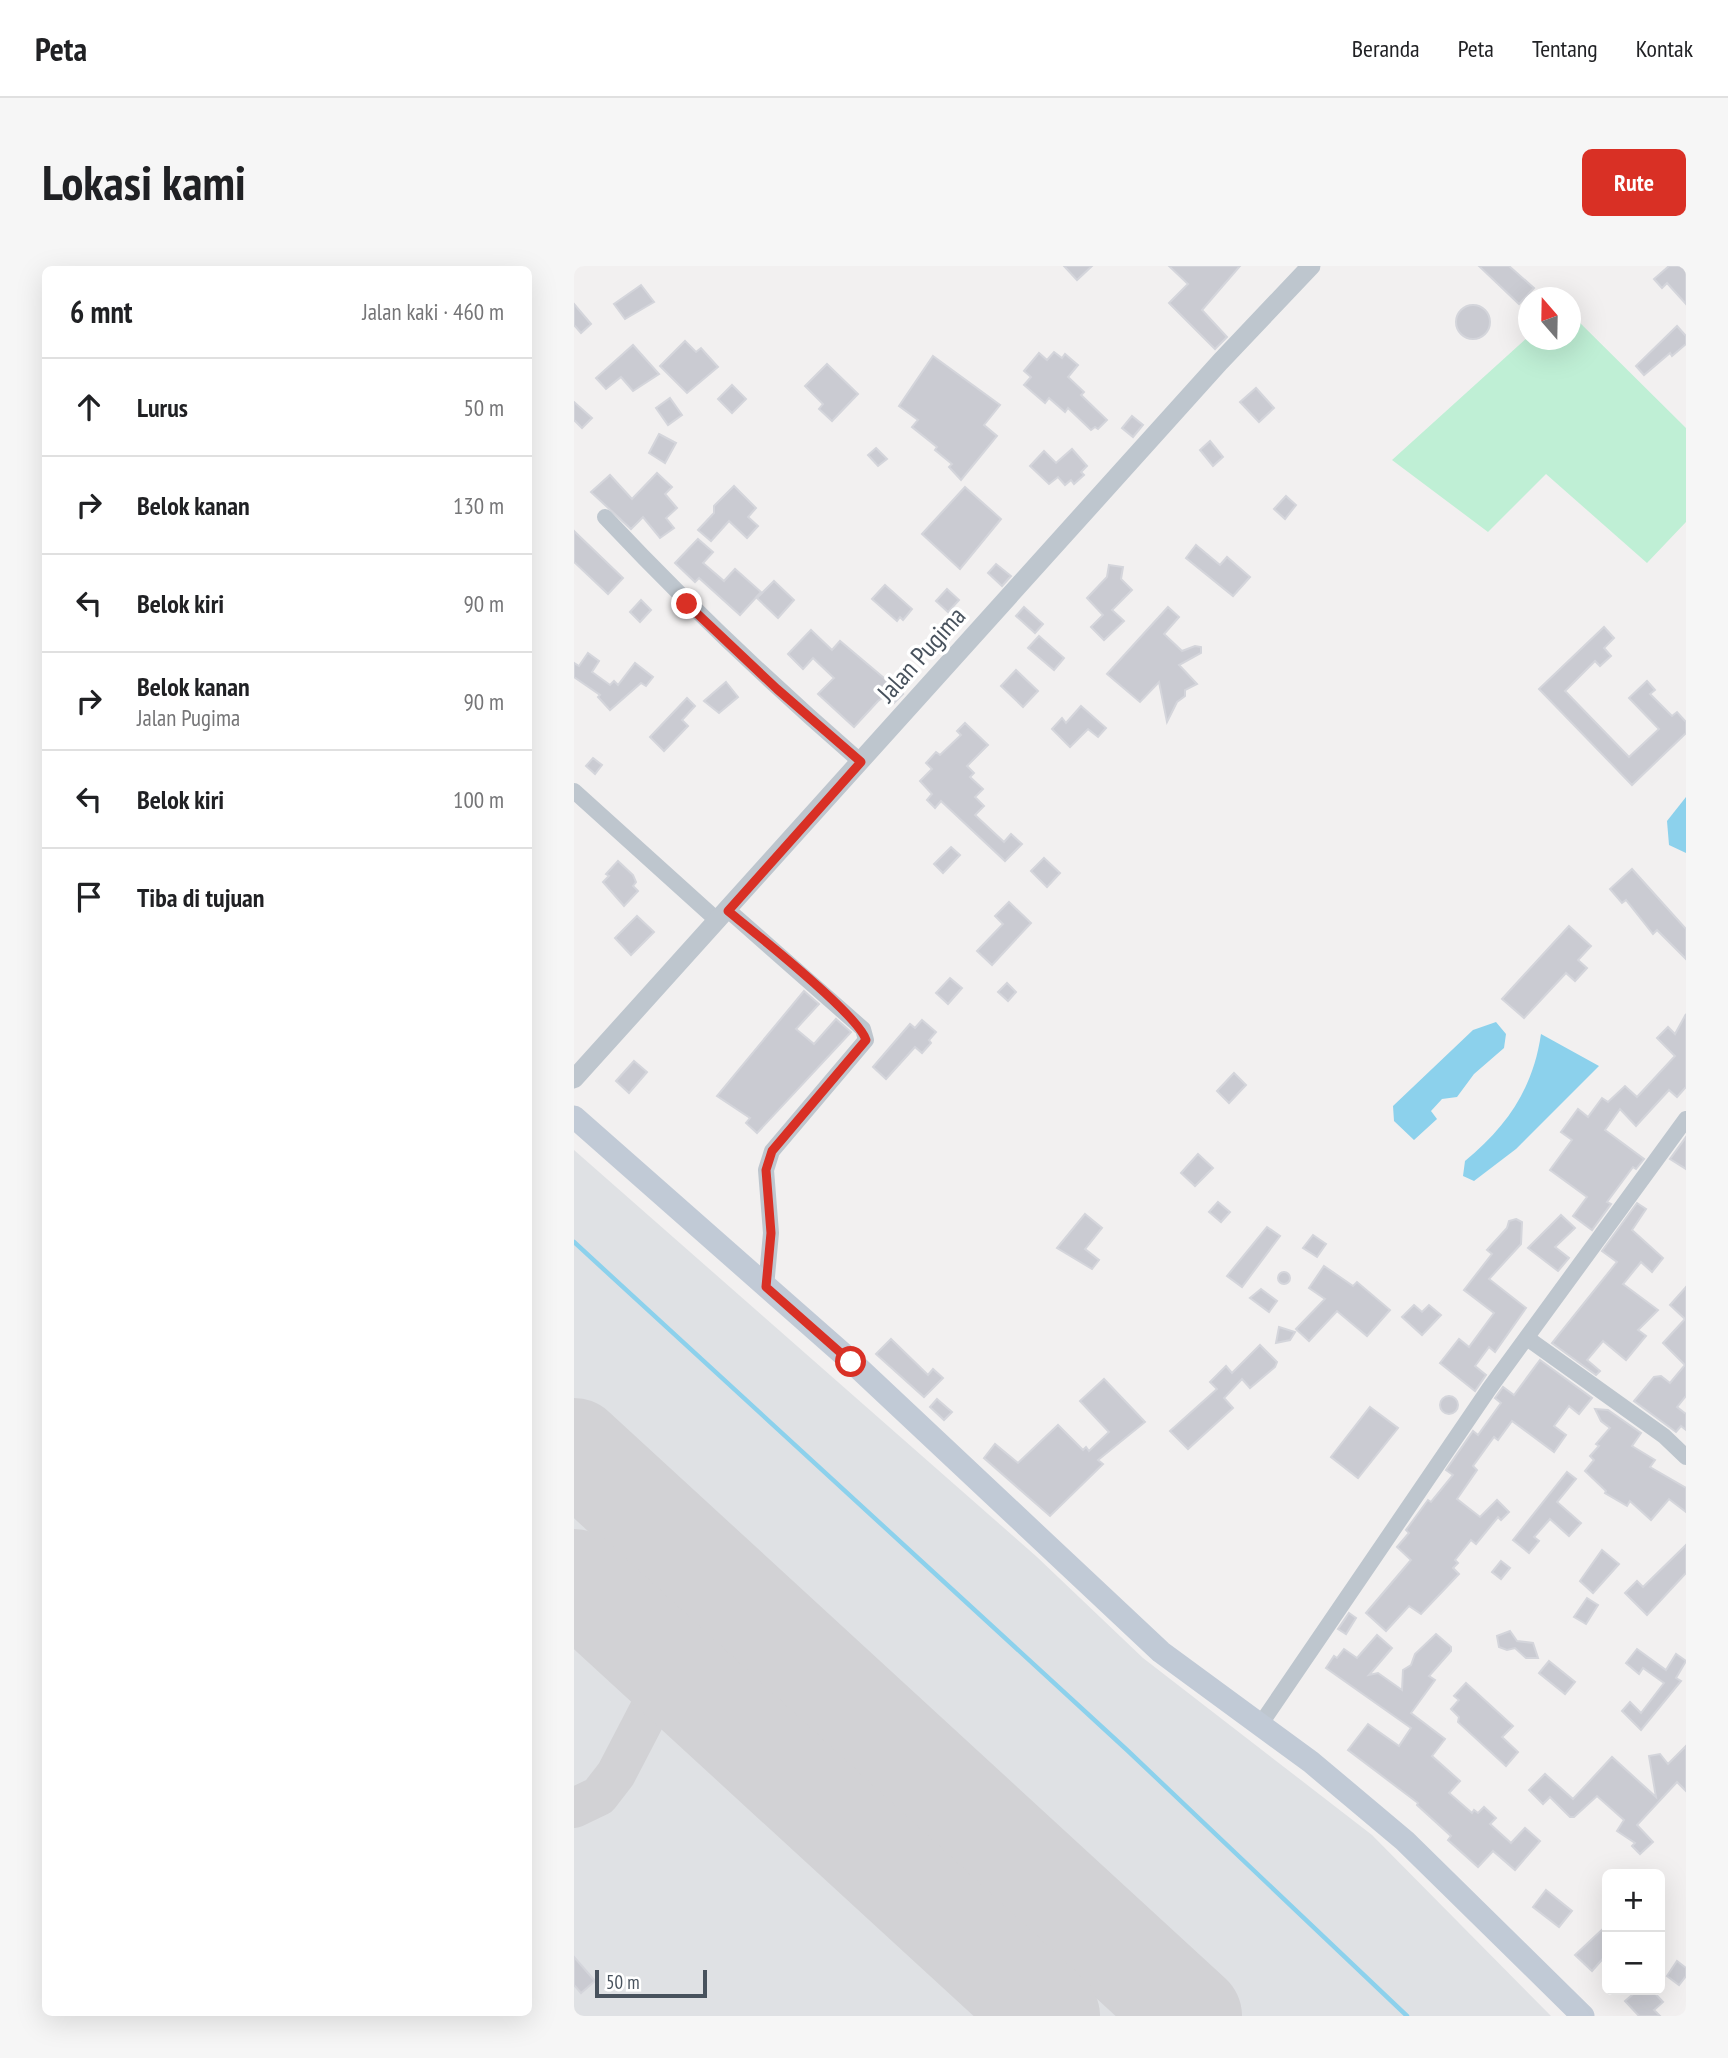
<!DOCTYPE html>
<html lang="id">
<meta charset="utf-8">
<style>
:root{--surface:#fff;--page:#f6f6f6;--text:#202124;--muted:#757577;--line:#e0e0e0;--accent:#d93025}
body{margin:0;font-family:"PT Sans Narrow",sans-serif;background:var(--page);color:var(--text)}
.controls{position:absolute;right:21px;bottom:21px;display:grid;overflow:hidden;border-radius:10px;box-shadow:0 7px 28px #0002}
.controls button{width:63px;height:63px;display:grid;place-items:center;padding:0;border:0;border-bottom:2px solid var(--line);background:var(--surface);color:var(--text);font:35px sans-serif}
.compass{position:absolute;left:944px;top:21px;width:63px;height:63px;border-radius:50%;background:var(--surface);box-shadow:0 7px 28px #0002;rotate:340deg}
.scale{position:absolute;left:21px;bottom:18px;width:112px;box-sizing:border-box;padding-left:7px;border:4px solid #48525d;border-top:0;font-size:19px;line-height:24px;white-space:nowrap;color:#48525d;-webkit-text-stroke:5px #fff;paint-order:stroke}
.stop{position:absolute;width:21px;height:21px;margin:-16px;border:5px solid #d93025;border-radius:50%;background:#fff}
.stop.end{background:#d93025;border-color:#fff;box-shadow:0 2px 7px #0008}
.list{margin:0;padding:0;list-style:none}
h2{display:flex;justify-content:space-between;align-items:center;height:91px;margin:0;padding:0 28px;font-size:30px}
h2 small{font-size:23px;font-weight:400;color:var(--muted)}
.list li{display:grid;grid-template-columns:46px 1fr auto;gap:21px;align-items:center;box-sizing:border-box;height:98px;padding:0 28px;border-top:2px solid var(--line)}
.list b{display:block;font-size:26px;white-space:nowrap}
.list p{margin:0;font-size:23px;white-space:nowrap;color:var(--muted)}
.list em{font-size:23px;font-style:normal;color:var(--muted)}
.icon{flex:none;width:38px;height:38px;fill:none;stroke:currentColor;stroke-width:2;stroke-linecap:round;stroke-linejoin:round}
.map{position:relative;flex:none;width:1112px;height:1750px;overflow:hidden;border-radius:10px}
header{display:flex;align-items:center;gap:42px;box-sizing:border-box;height:98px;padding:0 35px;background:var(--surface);border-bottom:2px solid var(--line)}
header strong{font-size:33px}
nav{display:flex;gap:38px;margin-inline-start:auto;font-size:24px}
.intro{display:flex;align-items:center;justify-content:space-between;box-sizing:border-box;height:168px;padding:0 42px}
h1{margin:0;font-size:49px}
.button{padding:18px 32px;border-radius:10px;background:var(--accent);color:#fff;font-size:24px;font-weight:700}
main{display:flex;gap:42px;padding:0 42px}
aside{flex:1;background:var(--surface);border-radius:10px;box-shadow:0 7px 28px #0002}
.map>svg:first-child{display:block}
.airport{fill:#dfe1e4}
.green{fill:#bfefd5}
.water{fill:#8cd1ec}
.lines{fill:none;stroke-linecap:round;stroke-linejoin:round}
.stream{stroke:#8cd1ec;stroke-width:4.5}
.taxiway{stroke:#d2d2d5;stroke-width:40}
.runway{stroke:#d2d2d5;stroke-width:102}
.building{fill:#cacbd2;stroke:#d4d5db;stroke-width:2}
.minor{stroke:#bec6ce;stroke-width:16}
.tertiary{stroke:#bec6ce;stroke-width:19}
.secondary{stroke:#c1cad6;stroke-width:23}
.route{stroke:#d93025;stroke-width:9}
.labels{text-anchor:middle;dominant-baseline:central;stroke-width:7;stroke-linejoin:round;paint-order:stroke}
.street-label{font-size:26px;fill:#48525d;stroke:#fff}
</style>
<header>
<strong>Peta</strong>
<nav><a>Beranda</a><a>Peta</a><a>Tentang</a><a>Kontak</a></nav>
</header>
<div class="intro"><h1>Lokasi kami</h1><a class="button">Rute</a></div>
<main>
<aside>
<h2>6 mnt<small>Jalan kaki · 460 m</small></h2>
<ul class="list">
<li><svg class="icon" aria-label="ahead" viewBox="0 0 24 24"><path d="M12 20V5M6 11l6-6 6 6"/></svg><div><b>Lurus</b></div><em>50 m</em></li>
<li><svg class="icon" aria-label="right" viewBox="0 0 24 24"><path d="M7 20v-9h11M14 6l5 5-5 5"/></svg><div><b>Belok kanan</b></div><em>130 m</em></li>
<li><svg class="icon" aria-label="left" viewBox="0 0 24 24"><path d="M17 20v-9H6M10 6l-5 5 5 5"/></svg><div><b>Belok kiri</b></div><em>90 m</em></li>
<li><svg class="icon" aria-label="right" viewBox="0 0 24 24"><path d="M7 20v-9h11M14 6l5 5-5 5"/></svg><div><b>Belok kanan</b><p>Jalan Pugima</p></div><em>90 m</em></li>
<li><svg class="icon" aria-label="left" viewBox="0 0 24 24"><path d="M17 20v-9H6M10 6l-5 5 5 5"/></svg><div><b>Belok kiri</b></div><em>100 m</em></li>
<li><svg class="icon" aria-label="arrive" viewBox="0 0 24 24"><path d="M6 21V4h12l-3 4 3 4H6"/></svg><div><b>Tiba di tujuan</b></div></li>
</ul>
</aside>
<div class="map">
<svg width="1112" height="1750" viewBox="0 0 1112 1750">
<rect width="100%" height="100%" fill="#f2f0f0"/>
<path class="airport" d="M0,884L463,1291L569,1392L798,1569L977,1750H0Z"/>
<path class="green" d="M997,48L1112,162V256L1073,297L972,208L914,266L818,194L954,71V74H996Z"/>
<g class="water">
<path d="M1112,531V587L1095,579L1093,555Z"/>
<path d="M922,756L932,768L930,782L900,808L883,831L868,833L857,845L863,853L840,874L820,855L819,840L899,764Z"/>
<path d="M967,768L1025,800L942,883L900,915L889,910L891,895C933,860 959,823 967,768Z"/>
</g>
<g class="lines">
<path class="stream" d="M0,976L553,1484L833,1750"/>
<path class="taxiway" d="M0,1542L25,1530L42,1508L119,1360"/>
<g class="runway">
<path d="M0,1183L617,1750"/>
<path d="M0,1314L475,1750"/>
</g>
</g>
<g class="building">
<path d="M490,0H518L503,14Z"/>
<path d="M595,0H666L628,44L653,71L641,83L595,37L614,18Z"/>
<path d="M905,0H935L960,22L945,38Z"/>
<path d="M1095,0H1107L1112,5V38L1093,17L1088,22L1080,13Z"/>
<path d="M67,19L80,36L51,53L40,38Z"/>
<path d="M0,38L17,58L7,67L0,59Z"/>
<circle cx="899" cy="56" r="17"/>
<path d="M1103,60L1112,70V78L1098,90L1096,87L1070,109L1062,100Z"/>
<path d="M111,75L122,86L127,82L144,101L113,127L86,100Z"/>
<path d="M59,79L85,108L59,125L47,111L32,123L22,112Z"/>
<path d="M480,86L488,92L491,88L504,99L494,111L510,126L507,129L533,154L524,163L521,161L517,164L494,142L491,146L475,132L471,137L450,119L457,111L450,105L465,87L473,94Z"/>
<path d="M359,90L426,139L410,159L423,170L387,214L375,201L378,198L361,184L363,181L338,161L344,154L325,140Z"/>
<path d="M253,98L284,128L258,155L245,143L249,138L231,120Z"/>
<path d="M158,119L172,133L158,147L144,133Z"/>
<path d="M682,122L700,142L685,156L666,136Z"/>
<path d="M96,132L108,149L94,159L82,142Z"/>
<path d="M0,136L18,152L8,162L0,154Z"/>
<path d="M558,150L569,159L559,171L548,162Z"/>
<path d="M85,168L102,177L91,197L75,187Z"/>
<path d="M636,175L649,191L639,200L626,184Z"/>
<path d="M302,182L313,193L304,200L294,189Z"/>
<path d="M498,183L513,200L507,206L510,209L500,218L497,214L491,219L484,211L475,218L456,200L470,185L482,197Z"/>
<path d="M83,207L98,221L91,228L103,242L92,252L100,262L86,272L69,251L57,263L17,226L36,209L58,233Z"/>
<path d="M160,220L182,242L174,251L184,260L173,272L155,255L137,275L124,264L140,247V240Z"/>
<path d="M391,221L427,253L386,303L348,268Z"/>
<path d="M712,230L722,239L711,253L700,243Z"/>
<path d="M0,265L49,312L34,328L0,296Z"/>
<path d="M124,273L139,286L129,297L150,315L161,303L187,326L166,349L125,312L121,316L101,297Z"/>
<path d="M622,279L646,299L653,291L676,311L659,330L612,292Z"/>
<path d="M422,298L437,310L428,320L414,307Z"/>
<path d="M535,299L549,301L547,313L558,324L538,344L550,355L530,374L517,361L529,349L513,332L533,311Z"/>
<path d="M200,315L220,334L204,352L183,332Z"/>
<path d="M311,319L338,343L329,354L326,351L323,355L298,333Z"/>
<path d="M373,323L385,334L374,346L362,335Z"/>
<path d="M67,334L77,344L66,356L56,346Z"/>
<path d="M450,341L469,358L461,367L442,350Z"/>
<path d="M594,341L605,351L590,368L608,385L621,380L627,381V387L605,399L623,418L611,424V430L603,436L593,456L585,416L566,436L533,408Z"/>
<path d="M1030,361L1040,372L1030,382L1037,390L1026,400L1021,395L991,425L1055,491L1085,463L1055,432L1073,415L1081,424L1076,428L1098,450L1103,446L1112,456V467L1058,519L965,423Z"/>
<path d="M237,364L258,384L266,375L329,428L320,437L311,430L304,435L280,461L244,428L260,412L239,392L229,403L214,388Z"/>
<path d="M465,370L490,392L480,404L454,382Z"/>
<path d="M14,387L25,395L18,406L36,419L40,415L44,419L61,397L79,411L72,420L67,417L36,444L24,431L26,429L0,411V397L5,400Z"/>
<path d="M442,404L464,425L449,441L427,420Z"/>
<path d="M152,416L164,431L145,447L130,435Z"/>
<path d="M113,432L121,440L108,454L114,460L90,485L76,471Z"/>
<path d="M507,440L532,462L524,471L514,463L496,481L478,463L488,452L492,457Z"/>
<path d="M391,457L414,479L393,500L400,507L396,511L409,523L401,531L410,540L401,549L430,576L437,568L448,578L431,595L367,535L361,542L353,534L358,528L346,515L358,503L352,497L362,486L366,489L387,469L383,465Z"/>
<path d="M19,492L28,499L21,508L12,500Z"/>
<path d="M377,581L386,589L369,607L360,598Z"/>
<path d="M470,592L486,607L473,621L457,605Z"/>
<path d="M44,595L59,609L62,616L59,620L64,625L50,640L29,616L35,610L32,608Z"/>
<path d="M1058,603L1112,663V693L1083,664L1079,668L1052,634L1048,637L1036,623Z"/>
<path d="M435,636L457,657L418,699L403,685L429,658L421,650Z"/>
<path d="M63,650L80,666L57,689L41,672Z"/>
<path d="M995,660L1017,680L1004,694L1013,702L1001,715L992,707L950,752L928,733Z"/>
<path d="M376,712L388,722L374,738L362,727Z"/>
<path d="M433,717L442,726L434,735L424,726Z"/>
<path d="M230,725L245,738L222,763L240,778L262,753L277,766L183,867L172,857L176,852L143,830Z"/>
<path d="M1112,748V821L1103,831L1095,824L1062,860L1046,843L1031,864L1070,893L1062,903L1059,901L1033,936L1037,938L1018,964L999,950L1013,931L976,904L998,874L987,866L1004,843L1014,851L1028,832L1034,836L1051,820L1063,831L1101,790L1083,772L1094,761L1101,768Z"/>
<path d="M348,754L362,766L355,774L357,777L348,787L341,781L312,813L299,801L336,758L341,762Z"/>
<path d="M60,795L73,806L55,827L42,815Z"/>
<path d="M660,807L672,819L655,837L643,825Z"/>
<path d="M1112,871V903L1096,893Z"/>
<path d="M624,888L639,902L621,920L607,907Z"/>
<path d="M644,936L656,946L647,956L635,946Z"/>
<path d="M1063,937L1072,943L1058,964L1089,992L1078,1006L1067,996L1049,1018L1084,1044L1064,1064L1072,1070L1052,1094L1029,1075L1013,1094L1026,1105L1022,1109L978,1077L1043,996L1028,985Z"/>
<path d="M511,948L528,962L511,983L525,994L518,1003L483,982Z"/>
<path d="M987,949L1001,962L981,981L995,992L984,1005L954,982Z"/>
<path d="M942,953L948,956L947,978L915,1013L952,1042L921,1086L915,1081L901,1100L912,1109L901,1125L866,1097L885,1073L895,1081L920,1047L890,1024L918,988L913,984L933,962L935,955Z"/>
<path d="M693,961L706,970L668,1021L653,1010Z"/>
<path d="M739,969L752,978L743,991L729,982Z"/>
<path d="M750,1000L779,1020L783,1016L816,1044L793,1070L763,1045L735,1075L722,1063L751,1033L735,1022Z"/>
<circle cx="710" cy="1012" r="6"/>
<path d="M1112,1021V1130L1103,1141L1112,1148V1164L1107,1160L1102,1166L1060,1135L1080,1111L1087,1110L1096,1117L1111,1099L1089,1077L1111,1053L1096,1039Z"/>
<path d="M687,1023L703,1035L695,1046L676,1032Z"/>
<path d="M840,1039L848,1046L855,1039L867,1049L848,1069L828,1051Z"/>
<path d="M705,1061L721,1066L716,1074L702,1077Z"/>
<path d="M317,1073L354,1109L359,1103L369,1112L350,1131L302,1088Z"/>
<path d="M686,1079L703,1096L701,1101L676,1122L668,1113L650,1132L659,1142L614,1183L596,1165L643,1123L636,1116L652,1100L658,1107Z"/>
<path d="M966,1094L1018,1132L1005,1148L995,1140L980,1160L992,1169L980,1186L938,1155L924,1174L920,1171L899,1200L903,1204L883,1233L906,1251L923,1234L935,1246L927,1254L924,1251L902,1278L897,1274L881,1294L884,1297L879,1302L885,1308L847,1348L835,1340L812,1365L792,1347L837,1294L823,1281L835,1267L832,1264L854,1234L857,1236L879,1209L872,1204L899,1165L904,1169L927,1137L921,1132L929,1121L940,1129Z"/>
<path d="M530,1113L571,1156L524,1194L529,1198L476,1250L410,1192L421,1178L444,1197L484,1159L509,1184L512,1181L515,1185L535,1166L506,1135Z"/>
<circle cx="875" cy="1139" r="9"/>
<path d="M363,1133L378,1146L370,1154L356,1141Z"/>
<path d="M796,1141L824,1162L784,1212L757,1191Z"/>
<path d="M1021,1143L1034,1144L1067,1167L1058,1180L1081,1194L1076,1201L1112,1222V1246L1095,1233L1077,1254L1056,1235L1053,1240L1031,1227L1032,1225L1011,1205L1020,1194L1016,1190L1025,1180L1022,1178L1036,1162L1027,1155Z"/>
<path d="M993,1206L1002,1213L983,1236L1007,1257L995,1270L976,1253L960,1271L965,1275L955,1287L939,1274Z"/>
<path d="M1112,1279V1307L1073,1349L1051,1327L1063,1315L1069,1321Z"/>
<path d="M1028,1284L1045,1298L1019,1327L1006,1315Z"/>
<path d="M927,1295L936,1302L927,1313L918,1306Z"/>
<path d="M1013,1332L1024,1339L1012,1358L1000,1351Z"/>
<path d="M775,1347L782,1352L772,1368L764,1363Z"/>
<path d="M936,1365L943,1375L959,1377L964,1392H952L941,1382L933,1384L925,1381L923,1370Z"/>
<path d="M862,1368L877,1381V1385L855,1410L861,1414L837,1447L871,1473L858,1490L886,1515L875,1527L898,1547L900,1544L904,1547L910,1541L922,1552L916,1558L937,1577L951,1562L966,1575L941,1604L919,1585L904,1601L874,1574L877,1570L843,1539L844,1537L774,1484L794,1458L825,1480L837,1462L752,1402L760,1390L763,1392L770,1383L783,1392L803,1369L818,1382L795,1409L804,1407L828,1424L829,1404L837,1399L841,1388Z"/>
<path d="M1063,1383L1092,1404L1102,1388L1112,1395L1102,1412L1107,1415L1067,1464L1048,1445L1056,1436L1067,1447L1090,1417L1069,1402L1065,1408L1052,1397Z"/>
<path d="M975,1395L1001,1416L991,1428L965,1407Z"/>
<path d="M892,1417L939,1460L928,1471L944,1486L932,1500L884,1456L885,1451L877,1443L885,1434L880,1430Z"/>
<path d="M1112,1480V1525L1103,1516L1063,1559L1079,1576L1066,1588L1058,1580L1061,1577L1043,1565L1050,1554L1023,1530L1000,1551H996L976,1531L969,1538L955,1524L971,1508L999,1533L1038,1491L1082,1531L1075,1490L1086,1488L1094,1498Z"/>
<path d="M972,1624L998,1645L985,1661L959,1641Z"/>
<path d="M1033,1659V1688L1018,1705L1001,1689Z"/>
<path d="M0,1691L21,1715L7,1727L0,1719Z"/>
<path d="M1103,1695L1112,1702V1710L1105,1719L1093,1710Z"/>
<path d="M1064,1724H1078L1089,1736L1080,1744L1086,1750H1065L1051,1735Z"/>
</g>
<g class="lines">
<g class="minor">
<path d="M31,251C112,337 197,418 287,496"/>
<path d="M0,525L144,655"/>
<path d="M154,644L289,763L292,774L198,885L192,904L197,967L192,1021"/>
<path d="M953,1072L1090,1170L1112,1191"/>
<path d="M686,1459L915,1123L1112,853"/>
</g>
<path class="tertiary" d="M0,813L646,96L737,0"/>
<path class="secondary" d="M0,851L277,1095L587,1386L737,1496L831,1575L1009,1750"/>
</g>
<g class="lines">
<path class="route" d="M113,338L203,423L287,496L154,645C181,667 284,748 292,774L198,885L192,904L197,967L192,1021L277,1096"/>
</g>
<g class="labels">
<g class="street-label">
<text transform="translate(347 388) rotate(-48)">Jalan Pugima</text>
</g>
</g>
</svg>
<div class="controls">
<button>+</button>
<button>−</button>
</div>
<svg class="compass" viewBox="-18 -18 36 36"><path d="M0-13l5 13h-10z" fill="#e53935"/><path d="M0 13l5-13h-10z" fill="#757577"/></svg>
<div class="scale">50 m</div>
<div class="stop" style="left:277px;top:1096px"></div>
<div class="stop end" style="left:113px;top:338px"></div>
</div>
</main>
